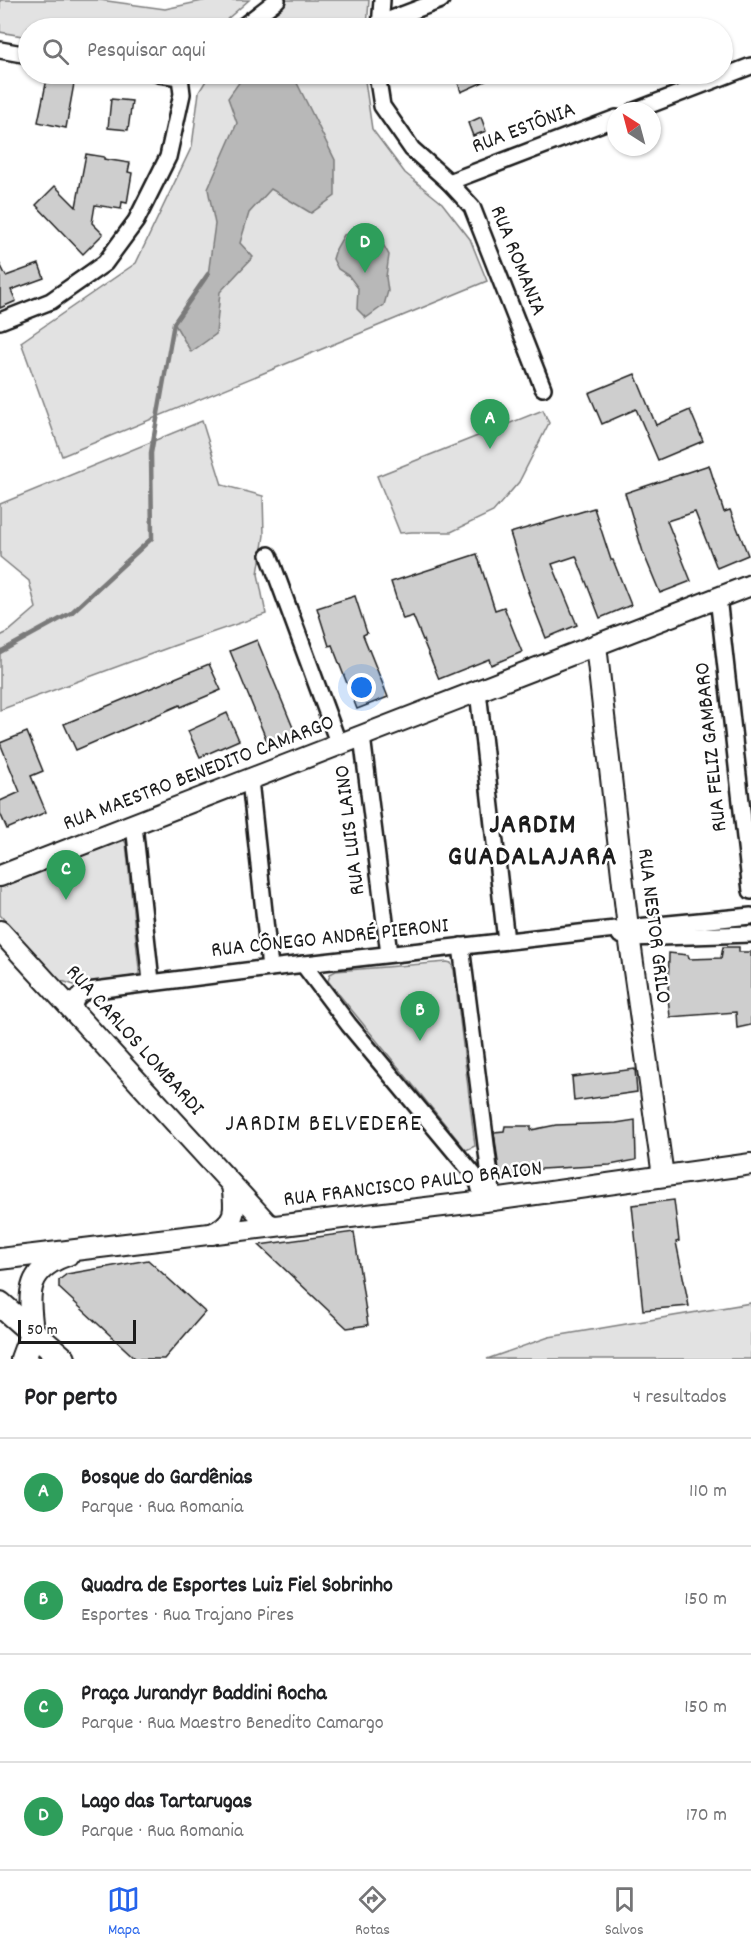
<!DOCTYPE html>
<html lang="pt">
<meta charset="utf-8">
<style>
:root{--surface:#fff;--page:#f6f6f6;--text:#202124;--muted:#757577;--line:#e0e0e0;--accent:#2563eb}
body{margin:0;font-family:Dekko,sans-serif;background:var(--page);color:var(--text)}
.compass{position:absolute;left:607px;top:102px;width:54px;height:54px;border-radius:50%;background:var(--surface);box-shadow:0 2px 4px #0004;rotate:324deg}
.scale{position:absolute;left:18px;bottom:15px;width:118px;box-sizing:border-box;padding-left:6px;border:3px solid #1c1c1c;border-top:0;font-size:16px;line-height:21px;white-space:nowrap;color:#1c1c1c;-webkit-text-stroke:4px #fff;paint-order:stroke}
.you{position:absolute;left:362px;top:688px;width:21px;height:21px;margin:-15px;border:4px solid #fff;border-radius:50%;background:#1a73e8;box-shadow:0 0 0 9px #1a73e833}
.badge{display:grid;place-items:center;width:39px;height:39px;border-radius:50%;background:var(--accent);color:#fff;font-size:20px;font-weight:700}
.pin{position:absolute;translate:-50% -50px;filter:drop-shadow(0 2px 3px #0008)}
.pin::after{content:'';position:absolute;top:32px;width:21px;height:18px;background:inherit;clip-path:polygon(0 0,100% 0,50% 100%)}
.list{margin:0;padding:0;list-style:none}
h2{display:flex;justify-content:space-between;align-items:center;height:78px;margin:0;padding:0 24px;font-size:26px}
h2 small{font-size:20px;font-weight:400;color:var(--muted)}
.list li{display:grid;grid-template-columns:39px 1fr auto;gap:18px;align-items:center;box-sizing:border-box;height:108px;padding:0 24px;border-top:2px solid var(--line)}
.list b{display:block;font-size:22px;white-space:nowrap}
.list p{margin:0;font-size:20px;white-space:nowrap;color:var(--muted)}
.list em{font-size:20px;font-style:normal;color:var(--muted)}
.icon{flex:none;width:33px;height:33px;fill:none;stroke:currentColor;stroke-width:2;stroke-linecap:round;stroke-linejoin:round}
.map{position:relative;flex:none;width:751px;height:1359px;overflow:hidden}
.search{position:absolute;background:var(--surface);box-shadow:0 2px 4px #0004;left:18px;right:18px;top:18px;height:66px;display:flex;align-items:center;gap:15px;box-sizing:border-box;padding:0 21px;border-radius:33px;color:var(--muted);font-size:22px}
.sheet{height:510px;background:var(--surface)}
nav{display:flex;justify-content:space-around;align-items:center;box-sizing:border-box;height:84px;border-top:2px solid var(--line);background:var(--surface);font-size:16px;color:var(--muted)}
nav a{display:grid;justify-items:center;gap:3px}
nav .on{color:var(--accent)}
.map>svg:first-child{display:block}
.green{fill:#e2e2e2;stroke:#7f7f7f;stroke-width:1.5}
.water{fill:#b8b8b8;stroke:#7a7a7a;stroke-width:1.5}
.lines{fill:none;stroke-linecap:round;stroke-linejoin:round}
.stream{stroke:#7a7a7a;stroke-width:4.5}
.building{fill:#cecece;stroke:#1c1c1c;stroke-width:1.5}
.minor-casing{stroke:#1c1c1c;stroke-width:20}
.tertiary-casing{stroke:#1c1c1c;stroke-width:24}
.primary-casing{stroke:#1c1c1c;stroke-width:28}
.minor{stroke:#fff;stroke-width:15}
.tertiary{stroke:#fff;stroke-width:20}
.primary{stroke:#fff;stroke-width:24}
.labels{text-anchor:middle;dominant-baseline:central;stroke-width:5;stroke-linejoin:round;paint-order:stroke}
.street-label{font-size:22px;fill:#1c1c1c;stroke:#fff}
.neighbourhood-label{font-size:24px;letter-spacing:1.5px;fill:#1c1c1c;stroke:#fff}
.district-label{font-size:28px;font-weight:bold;letter-spacing:1.5px;fill:#1c1c1c;stroke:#fff}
</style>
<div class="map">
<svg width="751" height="1359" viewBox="0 0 751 1359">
<rect width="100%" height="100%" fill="#fff"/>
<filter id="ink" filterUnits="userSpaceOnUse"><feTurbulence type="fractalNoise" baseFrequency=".0167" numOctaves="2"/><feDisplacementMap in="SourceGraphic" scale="12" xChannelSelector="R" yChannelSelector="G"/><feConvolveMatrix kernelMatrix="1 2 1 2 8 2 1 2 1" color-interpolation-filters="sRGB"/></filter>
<g filter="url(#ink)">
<g class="green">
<path d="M0,0H100L165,9L207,0H249L217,28H28V37L0,32Z"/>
<path d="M285,0H369L367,28H252Z"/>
<path d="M210,74H364L372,129L405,173L442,203L470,239L487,281L62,456L21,342L136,263L192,146L199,92Z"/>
<path d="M543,410L549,423L519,482L493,512L451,532H412L400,533L377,476Z"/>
<path d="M202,421L222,485L263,496L264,535L258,574L266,614L173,646L0,710V636L8,632L36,608L29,581L0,557V504Z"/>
<path d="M119,839L124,840L126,843L139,969V974L134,976L74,985L59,980L0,915V884Z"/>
<path d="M447,962L451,963L454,970L475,1146L466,1150L328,981L330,974L336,971Z"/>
<path d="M751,1303V1359H487L549,1337Z"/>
</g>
<g class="water">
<path d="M245,74H276L297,83L335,160V196L311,213L271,189L249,213L240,243L253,257L220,292L216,334L191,352L174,323L208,275L215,224L208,189L237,123L228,98Z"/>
<path d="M369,227L380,239L389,255L386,277L388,291L384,305L366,318L357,309L358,288L349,276L338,269L333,259L336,249L344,235Z"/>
</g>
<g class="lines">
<path class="stream" d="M0,652L71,613L152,538L151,453L174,323L208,274"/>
</g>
<g class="building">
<path d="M48,74L75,78L66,128L38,122Z"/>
<path d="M455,74H501L461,92Z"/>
<path d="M111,99L132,101L128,130L108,128Z"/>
<path d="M481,117L486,131L473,136L468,123Z"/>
<path d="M86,154L104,157V159L130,163L128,172L132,173L127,203L122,202L121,209L95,205L92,223L103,234L83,254L36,205L55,186L76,207Z"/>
<path d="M0,264L6,276L39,264L44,278L11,290L16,301L0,308Z"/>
<path d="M635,374L656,425L690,410L703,441L658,460L636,409L602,424L589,393Z"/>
<path d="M709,465L724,512L730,510L748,555L717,568L695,512L667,521L691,581L660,593L643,552L625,493Z"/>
<path d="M594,508L611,560H613L631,605L600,618L576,556L552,564L577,625L546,638L528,592H529L510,533Z"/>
<path d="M477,554L495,610L504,607L522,652L491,665L489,659L439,679L413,616L403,619L391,582Z"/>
<path d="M355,596L367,633L363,635L388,697L357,709L332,645L329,646L317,608Z"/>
<path d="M257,640L296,735L269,746L230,651Z"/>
<path d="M209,664L221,690L181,707L180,705L76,750L64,724Z"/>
<path d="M227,713L239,740L200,757L188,731Z"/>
<path d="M27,732L43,771L31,776L46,812L7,829L0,813V801L20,792L0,743Z"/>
<path d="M723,947H739V952H751V1025L737,1028L736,1012L670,1017L668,997L669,953L688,955L689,959L721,958Z"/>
<path d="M635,1069L637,1092L574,1101L572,1077Z"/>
<path d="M635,1120L636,1160L610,1165L541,1169L500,1177L494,1132L504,1131L505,1126H531V1130L556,1125L616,1123Z"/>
<path d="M674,1200L679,1241L676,1242L689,1306L643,1310L632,1205Z"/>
<path d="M354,1232L368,1325L347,1328L259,1245Z"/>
<path d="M148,1260L205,1312L164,1359H136L59,1288V1280L67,1274Z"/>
</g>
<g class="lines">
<defs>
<g id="minor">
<path d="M381,23L441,0"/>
<path d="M241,28L277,0"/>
<path d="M380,28L382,0"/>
<path d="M0,50L28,55"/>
<path d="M159,74L180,77L184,74"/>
<path d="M377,74L382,106L412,149L449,182L472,207L543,388"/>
<path d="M634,111L751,66"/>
<path d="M449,182L616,118"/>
<path d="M0,321L51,301L105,263L136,221L168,157L182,94L180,77"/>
<path d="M269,555L339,745"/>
<path d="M718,597L751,891"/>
<path d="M478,691L506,941"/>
<path d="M362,736L389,954"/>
<path d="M250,780L270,968"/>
<path d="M134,825L151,981"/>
<path d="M620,935L630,938L751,934"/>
<path d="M461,946L493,1200"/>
<path d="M303,964L349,1025L475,1176L479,1185L483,1201"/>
<path d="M75,1012C72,1002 77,995 87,991L270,968L606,930L751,916"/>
</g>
<g id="tertiary">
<path d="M596,645L628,928L663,1176"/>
<path d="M0,876L751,585"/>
<path d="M0,931L267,1223L273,1226"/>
<path d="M212,1234C237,1222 236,1210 232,1185"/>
<path d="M0,1259L493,1200L751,1164"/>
<path d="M33,1332C29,1295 24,1270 68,1255"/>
</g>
<g id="primary">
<path d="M0,1304L63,1359"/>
<path d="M23,1359L33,1332"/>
</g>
</defs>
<use href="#minor" class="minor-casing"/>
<use href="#tertiary" class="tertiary-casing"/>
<use href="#primary" class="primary-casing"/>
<use href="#minor" class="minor"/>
<use href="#tertiary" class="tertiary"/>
<use href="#primary" class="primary"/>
</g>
</g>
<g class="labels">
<g class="street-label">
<text transform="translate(524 129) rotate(-21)">RUA ESTÔNIA</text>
<text transform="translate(517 261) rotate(68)">RUA ROMANIA</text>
<text transform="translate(712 747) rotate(-96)">RUA FELIZ GAMBARO</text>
<text transform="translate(199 774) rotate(-21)">RUA MAESTRO BENEDITO CAMARGO</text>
<text transform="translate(351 830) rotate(-97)">RUA LUIS LAINO</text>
<text transform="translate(653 926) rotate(83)">RUA NESTOR GRILO</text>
<text transform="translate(330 939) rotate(-6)">RUA CÔNEGO ANDRÉ PIERONI</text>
<text transform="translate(134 1041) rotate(48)">RUA CARLOS LOMBARDI</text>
<text transform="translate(413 1185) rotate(-7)">RUA FRANCISCO PAULO BRAION</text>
</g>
<g class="neighbourhood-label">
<text x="324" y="1125">JARDIM BELVEDERE</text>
</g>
<g class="district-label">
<text x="533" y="827">JARDIM<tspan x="533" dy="32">GUADALAJARA</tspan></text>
</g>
</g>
</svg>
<svg class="compass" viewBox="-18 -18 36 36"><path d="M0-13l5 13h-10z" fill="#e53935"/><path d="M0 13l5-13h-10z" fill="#757577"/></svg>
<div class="scale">50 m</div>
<div class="you"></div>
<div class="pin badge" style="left:490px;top:449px;background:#2e9e5b">A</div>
<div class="pin badge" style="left:420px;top:1041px;background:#2e9e5b">B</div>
<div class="pin badge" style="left:66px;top:900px;background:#2e9e5b">C</div>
<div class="pin badge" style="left:365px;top:273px;background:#2e9e5b">D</div>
<div class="search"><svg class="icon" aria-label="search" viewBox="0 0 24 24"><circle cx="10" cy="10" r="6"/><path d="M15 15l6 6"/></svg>Pesquisar aqui</div>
</div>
<section class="sheet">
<h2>Por perto<small>4 resultados</small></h2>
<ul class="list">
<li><span class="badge" style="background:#2e9e5b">A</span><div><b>Bosque do Gardênias</b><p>Parque · Rua Romania</p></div><em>110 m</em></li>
<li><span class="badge" style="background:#2e9e5b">B</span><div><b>Quadra de Esportes Luiz Fiel Sobrinho</b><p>Esportes · Rua Trajano Pires</p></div><em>150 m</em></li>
<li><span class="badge" style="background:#2e9e5b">C</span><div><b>Praça Jurandyr Baddini Rocha</b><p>Parque · Rua Maestro Benedito Camargo</p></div><em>150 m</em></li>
<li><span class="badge" style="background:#2e9e5b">D</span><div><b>Lago das Tartarugas</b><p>Parque · Rua Romania</p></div><em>170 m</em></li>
</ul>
</section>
<nav>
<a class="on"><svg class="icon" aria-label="map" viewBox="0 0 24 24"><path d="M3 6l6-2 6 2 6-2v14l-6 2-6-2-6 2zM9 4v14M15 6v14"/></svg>Mapa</a>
<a><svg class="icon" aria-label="directions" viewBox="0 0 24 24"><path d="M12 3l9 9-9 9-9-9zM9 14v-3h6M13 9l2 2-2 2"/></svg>Rotas</a>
<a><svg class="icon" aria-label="saved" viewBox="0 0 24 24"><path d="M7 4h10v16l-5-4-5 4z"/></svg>Salvos</a>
</nav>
